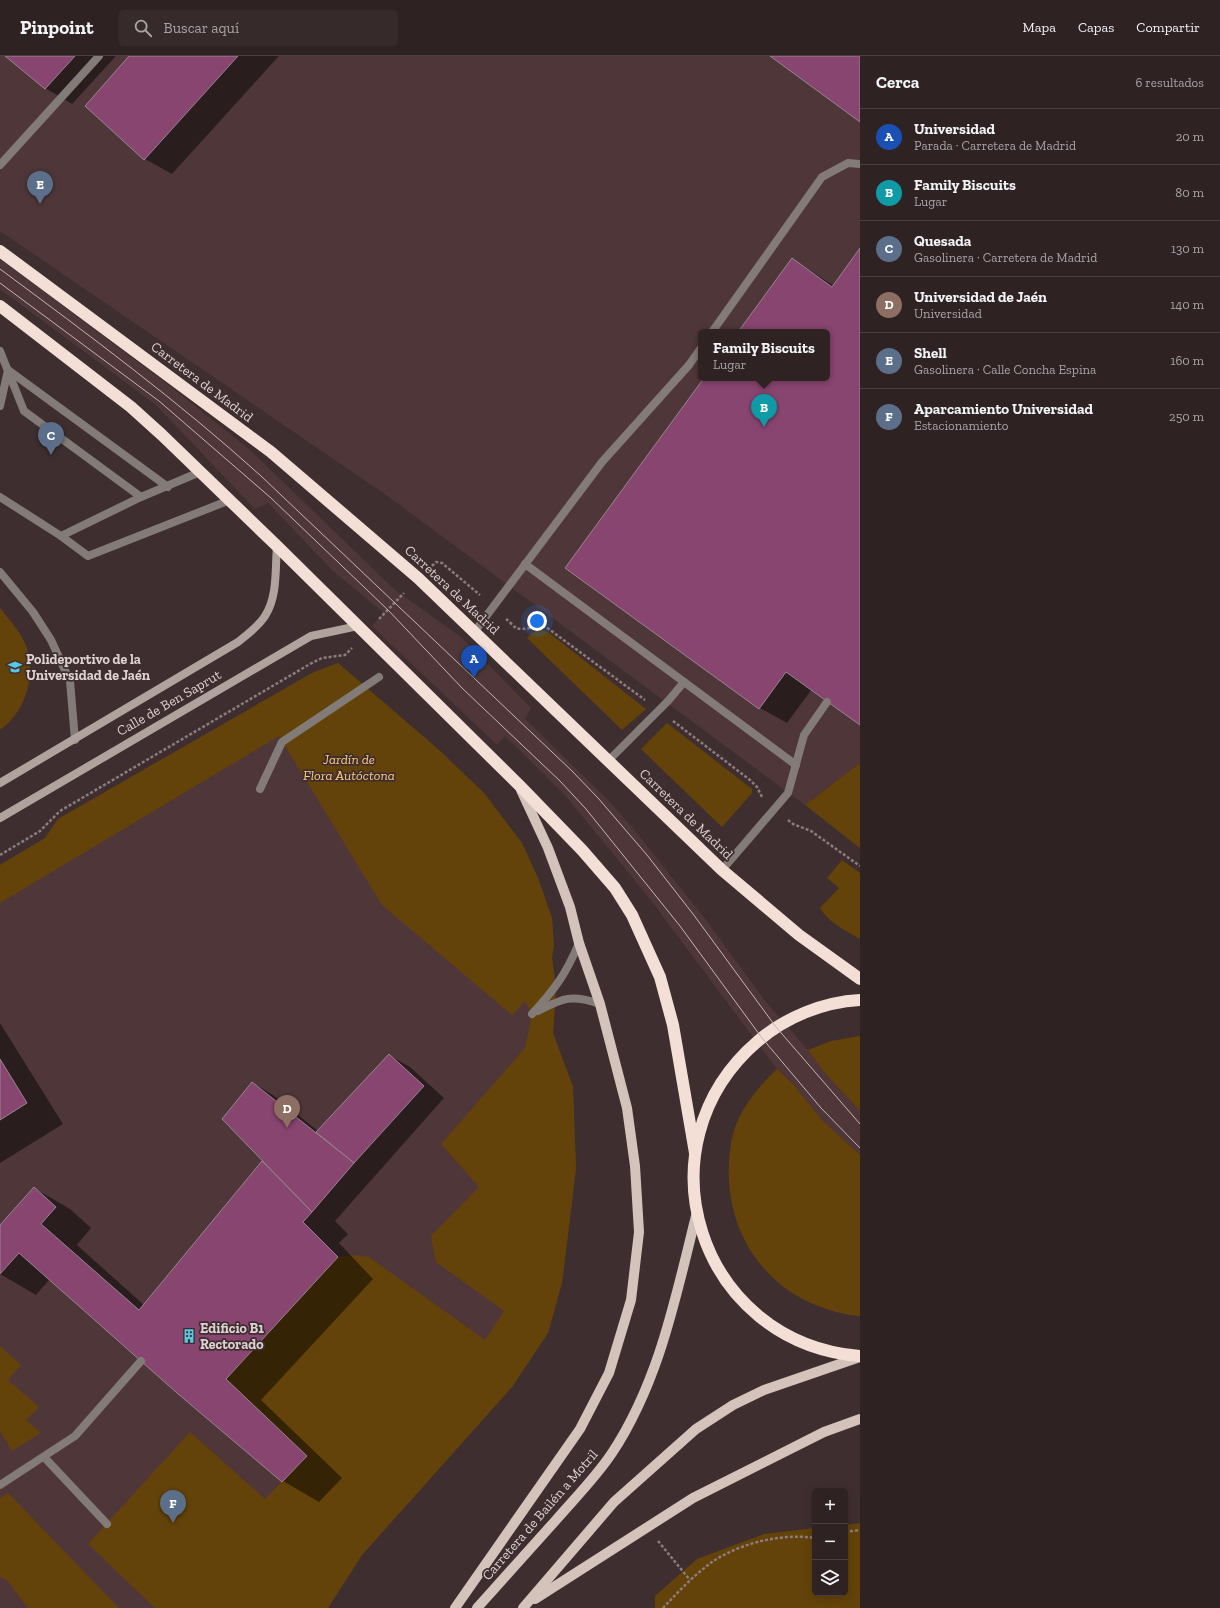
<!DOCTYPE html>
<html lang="es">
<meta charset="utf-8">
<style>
:root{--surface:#2f2223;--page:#372a2b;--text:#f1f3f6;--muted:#a7a4a6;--line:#4a3f41;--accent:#b45309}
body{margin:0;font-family:"Zilla Slab",serif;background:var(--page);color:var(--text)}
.controls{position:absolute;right:12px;bottom:12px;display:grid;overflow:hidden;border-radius:6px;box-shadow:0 2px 10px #0003}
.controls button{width:36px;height:36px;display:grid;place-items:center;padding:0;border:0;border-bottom:1px solid var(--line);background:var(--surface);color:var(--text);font:20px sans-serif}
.you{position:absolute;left:537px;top:565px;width:14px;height:14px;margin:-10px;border:3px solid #fff;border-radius:50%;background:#1a73e8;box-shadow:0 0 0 6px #1a73e833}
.badge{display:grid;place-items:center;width:26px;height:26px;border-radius:50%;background:var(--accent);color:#fff;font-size:13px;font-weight:700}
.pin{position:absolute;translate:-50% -33px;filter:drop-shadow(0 1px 2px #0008)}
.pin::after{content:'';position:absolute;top:21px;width:14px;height:12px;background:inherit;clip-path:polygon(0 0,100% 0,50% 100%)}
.popup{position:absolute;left:698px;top:273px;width:132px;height:52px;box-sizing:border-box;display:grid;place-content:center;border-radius:6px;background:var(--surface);filter:drop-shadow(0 1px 3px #0005);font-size:13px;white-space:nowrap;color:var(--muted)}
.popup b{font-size:15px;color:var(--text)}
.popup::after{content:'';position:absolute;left:50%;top:100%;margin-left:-8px;border:8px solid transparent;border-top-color:var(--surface)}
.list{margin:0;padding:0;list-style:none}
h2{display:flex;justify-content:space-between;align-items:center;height:52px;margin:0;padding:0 16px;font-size:17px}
h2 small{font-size:13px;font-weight:400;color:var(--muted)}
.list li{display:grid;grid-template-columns:26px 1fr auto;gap:12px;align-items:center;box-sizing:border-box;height:56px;padding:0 16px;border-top:1px solid var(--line)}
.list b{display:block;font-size:15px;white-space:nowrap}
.list p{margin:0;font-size:13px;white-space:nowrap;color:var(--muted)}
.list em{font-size:13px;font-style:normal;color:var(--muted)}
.icon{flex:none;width:22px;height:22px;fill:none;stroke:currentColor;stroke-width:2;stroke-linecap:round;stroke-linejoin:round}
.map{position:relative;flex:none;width:860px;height:1552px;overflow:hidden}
header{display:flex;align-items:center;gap:24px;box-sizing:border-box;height:56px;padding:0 20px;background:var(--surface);border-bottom:1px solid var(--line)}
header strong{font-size:19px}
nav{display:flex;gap:22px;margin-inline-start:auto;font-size:14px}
.search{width:280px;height:36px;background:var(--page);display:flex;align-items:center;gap:10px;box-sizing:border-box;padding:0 14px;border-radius:6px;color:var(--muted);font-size:15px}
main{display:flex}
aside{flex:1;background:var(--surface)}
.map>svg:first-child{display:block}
.built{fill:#4f3739;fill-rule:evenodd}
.green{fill:#634309}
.shadow{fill:#0007}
.building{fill:#884570;stroke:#96858f}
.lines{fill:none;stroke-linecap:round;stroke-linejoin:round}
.path{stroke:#8b7c7d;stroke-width:2.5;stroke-dasharray:3 2;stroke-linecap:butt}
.lane{stroke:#837b77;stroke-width:8}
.street{stroke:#837b77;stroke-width:8}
.secondary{stroke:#b0a39e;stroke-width:8}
.primary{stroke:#d3c3bb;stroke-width:10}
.highway{stroke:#f3dfd6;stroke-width:12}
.tram{stroke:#c2b5b6;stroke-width:1}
.labels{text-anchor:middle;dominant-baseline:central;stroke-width:3.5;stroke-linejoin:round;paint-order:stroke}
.street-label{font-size:14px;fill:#ddd1d2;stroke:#3f2e2f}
.poi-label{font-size:14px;font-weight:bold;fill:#ddd1d2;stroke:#3f2e2f;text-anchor:start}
.park-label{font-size:14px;font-style:italic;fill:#fac87d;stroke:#3f2e2f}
</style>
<header>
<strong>Pinpoint</strong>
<div class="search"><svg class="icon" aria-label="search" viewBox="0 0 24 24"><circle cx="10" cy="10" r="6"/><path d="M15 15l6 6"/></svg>Buscar aquí</div>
<nav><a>Mapa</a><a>Capas</a><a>Compartir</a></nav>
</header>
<main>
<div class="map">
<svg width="860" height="1552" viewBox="0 0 860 1552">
<rect width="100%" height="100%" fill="#3f2e2f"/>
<g class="built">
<path d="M0,0H860V707L805,749L389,441L0,175ZM701,276H827V322H701Z"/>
<path d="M0,203L166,327L249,393L395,534L461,581L531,652L525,663L606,742L631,770L706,864L765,945L808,994L824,1016L860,1055V1099L822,1064L793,1028L777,1013L650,843L565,739L505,680L497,689L372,570L384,557L333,515L268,447L255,453L156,349L0,233Z"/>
<path d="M338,607L439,694L484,737L522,787L538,822L552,862L554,889L552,902L556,932L553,977L573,1031L576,1113L562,1227L548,1277L512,1331L362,1499L328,1552H0V809L45,782L58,763L312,617Z"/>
</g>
<g class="green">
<path d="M0,552C8,562 18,573 24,585C38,615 27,655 0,674Z"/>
<path d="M539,574L548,576L646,653L622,674L527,582L532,577Z"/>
<path d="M338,607L439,694L484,737L522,787L538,822L552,862L554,889L552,902L556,932L553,977L573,1031L576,1113L562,1227L548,1277L512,1331L362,1499L328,1552H155L88,1488L190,1376L265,1443L307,1400L226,1323L338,1201L354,1199L369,1201L485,1284L504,1255L436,1206L431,1180L479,1131L441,1088L525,992L532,958L525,945L512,959L382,849L279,680L0,847V809L45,782L58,763L312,617Z"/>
<path d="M667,667L752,733V737L722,771L641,693Z"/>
<path d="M860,707V792L805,749Z"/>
<path d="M842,804L860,817V883C845,874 829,867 820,852L839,832L827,822Z"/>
<path d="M860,980V1055L824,1016L808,994L831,985Z"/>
<path d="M777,1013L793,1028L822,1064L860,1099V1260C843,1259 829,1254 813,1248C749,1220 720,1155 731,1087C736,1057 756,1033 777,1013Z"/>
<path d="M0,1290L21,1309L8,1324L39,1351L26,1364L41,1377L12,1395L0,1375Z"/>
<path d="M8,1437L119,1552H28L7,1524L0,1521V1442Z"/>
<path d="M860,1467V1552H655V1540L697,1503L764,1478L815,1472V1537H845V1469Z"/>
</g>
<g class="shadow">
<path d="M7,0H116L72,48L45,32Z"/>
<path d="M130,0H279L172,118L145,103Z"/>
<path d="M860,193V668L812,633L787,667L760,652L567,511L706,322H827V276H739L793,203L834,230Z"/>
<path d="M0,967L63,1068L0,1107Z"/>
<path d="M389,999L410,1011L444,1042L335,1165L348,1178L339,1187L373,1223L261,1344L342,1422L319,1446L283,1425L50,1223L36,1239L0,1218V1171L34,1132L70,1153L91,1172L77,1189L144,1249L263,1106L266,1109L253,1027L273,1039L318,1075Z"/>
</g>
<g class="building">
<path d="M5,0H75L45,33Z"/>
<path d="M129,0H238L144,104L85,50Z"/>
<path d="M770,0H860V66Z"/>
<path d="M860,192V669L786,616L759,653L565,512L704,322H827V276H738L792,202L832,231Z"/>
<path d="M389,998L424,1030L354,1107L316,1076Z"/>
<path d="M0,1003L27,1047L0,1064Z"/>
<path d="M252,1026L354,1107L312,1156L222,1063Z"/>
<path d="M262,1105L312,1156L303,1166L338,1201L226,1323L307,1400L282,1426L177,1337L19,1197L0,1218V1169L34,1131L56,1151L41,1168L139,1254Z"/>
</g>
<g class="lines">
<g class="path">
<path d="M432,510L436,506L442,507L480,539"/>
<path d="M379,563L404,537"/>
<path d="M506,563C509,565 513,570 516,572C525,575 536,569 546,571L645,644"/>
<path d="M673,665L750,724L757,731L762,741"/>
<path d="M788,764L793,768L811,775L860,810"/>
<path d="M0,799L40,775L60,755L310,608L322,602L345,599L352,592"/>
<path d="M845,1476L860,1474"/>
<path d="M658,1485L690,1524"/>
<path d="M663,1552C678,1536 694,1519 712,1506C740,1487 782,1477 815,1482"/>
</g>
<g class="lane">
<path d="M712,276L822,121L848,107L860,108"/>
<path d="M0,295L24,355L141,441L200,416"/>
<path d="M0,350L8,314L168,431"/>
<path d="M0,441L61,480L141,441"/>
<path d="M61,480L88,500L230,444"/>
<path d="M525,508L796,709"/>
<path d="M475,575L602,406L689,309L701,292"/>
<path d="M609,704L668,645L684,626"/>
<path d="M722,814L788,737L804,679L827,646"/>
</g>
<g class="street">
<path d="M0,109L99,0"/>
<path d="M0,516L33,556L51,584L70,625L75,684"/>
<path d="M260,733L282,686L379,621"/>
<path d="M538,955C563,942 572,938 600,948"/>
<path d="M532,958C555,933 566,918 579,887"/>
<path d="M44,1401L107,1468"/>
<path d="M0,1429L75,1380L141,1305"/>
</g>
<g class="secondary">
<path d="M0,727L238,586C248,578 259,570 265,560C278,540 275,512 277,490"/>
<path d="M0,762L311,580L358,570"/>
</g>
<g class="primary">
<path d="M535,1543L693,1442L824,1376L860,1363"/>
<path d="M455,1552L580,1373L609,1317L631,1244L639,1176L635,1110L627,1052L600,948L579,887L570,851L548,792L521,734"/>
<path d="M477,1552C503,1523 530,1493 556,1464C575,1442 596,1421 612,1397C660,1324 676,1239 697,1156"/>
<path d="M523,1552L614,1446L696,1373L733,1349L764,1334L860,1301"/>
</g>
<g class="highway">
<path d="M0,195L271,396L418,522L722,814L799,879L860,923"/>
<path d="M0,250L131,351L162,379L277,490L520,730L582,794L615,832L632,859L660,921L673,969L695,1097"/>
<path d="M860,944C823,946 786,961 758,985C635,1090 699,1287 860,1300"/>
</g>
<g class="tram">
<path d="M0,213C89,279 178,345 261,420L572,715L598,742L647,799L693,858L776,971L860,1068"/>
<path d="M0,227L159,345L271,442L388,554L463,633L560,725L586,753L680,870L762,982L821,1052L860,1092"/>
</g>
</g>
<defs>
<symbol id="university-bare" viewBox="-9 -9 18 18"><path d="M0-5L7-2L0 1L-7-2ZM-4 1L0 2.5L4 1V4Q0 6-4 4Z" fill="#59c8e4" stroke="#3f2e2f" stroke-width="2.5" paint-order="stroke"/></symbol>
<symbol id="building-bare" viewBox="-9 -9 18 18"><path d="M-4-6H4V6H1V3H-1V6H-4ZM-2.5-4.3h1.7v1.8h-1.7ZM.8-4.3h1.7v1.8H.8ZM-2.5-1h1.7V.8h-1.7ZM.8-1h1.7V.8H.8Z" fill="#59c8e4" stroke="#3f2e2f" stroke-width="2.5" paint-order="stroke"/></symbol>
</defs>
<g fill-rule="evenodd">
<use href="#university-bare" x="5" y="601" width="20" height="20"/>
<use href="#building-bare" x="179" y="1270" width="20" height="20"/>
</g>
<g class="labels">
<g class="street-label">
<text transform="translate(202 326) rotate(37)">Carretera de Madrid</text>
<text transform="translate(452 534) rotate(43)">Carretera de Madrid</text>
<text transform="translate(169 647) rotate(-30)">Calle de Ben Saprut</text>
<text transform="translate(686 758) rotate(44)">Carretera de Madrid</text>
<text transform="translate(540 1459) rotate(-49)">Carretera de Bailén a Motril</text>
</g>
<g class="poi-label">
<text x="26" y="603">Polideportivo de la<tspan x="26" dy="16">Universidad de Jaén</tspan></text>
<text x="200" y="1272">Edificio B1<tspan x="200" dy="16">Rectorado</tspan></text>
</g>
<g class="park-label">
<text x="349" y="703">Jardín de<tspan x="349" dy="16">Flora Autóctona</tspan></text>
</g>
</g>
</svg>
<div class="controls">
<button>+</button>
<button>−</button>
<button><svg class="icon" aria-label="layers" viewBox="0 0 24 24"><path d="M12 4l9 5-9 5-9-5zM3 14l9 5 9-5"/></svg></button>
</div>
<div class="you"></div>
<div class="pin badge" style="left:474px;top:622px;background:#1a4fb4">A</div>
<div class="pin badge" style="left:764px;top:371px;background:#0f9aa8">B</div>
<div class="popup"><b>Family Biscuits</b>Lugar</div>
<div class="pin badge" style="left:51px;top:399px;background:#5c6f8a">C</div>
<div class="pin badge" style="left:287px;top:1072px;background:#8d6e63">D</div>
<div class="pin badge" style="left:40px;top:148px;background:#5c6f8a">E</div>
<div class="pin badge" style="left:173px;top:1467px;background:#5c6f8a">F</div>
</div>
<aside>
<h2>Cerca<small>6 resultados</small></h2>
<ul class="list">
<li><span class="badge" style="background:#1a4fb4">A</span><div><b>Universidad</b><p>Parada · Carretera de Madrid</p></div><em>20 m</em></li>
<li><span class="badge" style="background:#0f9aa8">B</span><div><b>Family Biscuits</b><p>Lugar</p></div><em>80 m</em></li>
<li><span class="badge" style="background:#5c6f8a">C</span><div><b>Quesada</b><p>Gasolinera · Carretera de Madrid</p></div><em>130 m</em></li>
<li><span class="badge" style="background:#8d6e63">D</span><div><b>Universidad de Jaén</b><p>Universidad</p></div><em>140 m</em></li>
<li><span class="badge" style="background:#5c6f8a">E</span><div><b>Shell</b><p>Gasolinera · Calle Concha Espina</p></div><em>160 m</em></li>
<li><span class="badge" style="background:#5c6f8a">F</span><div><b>Aparcamiento Universidad</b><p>Estacionamiento</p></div><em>250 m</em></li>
</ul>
</aside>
</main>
